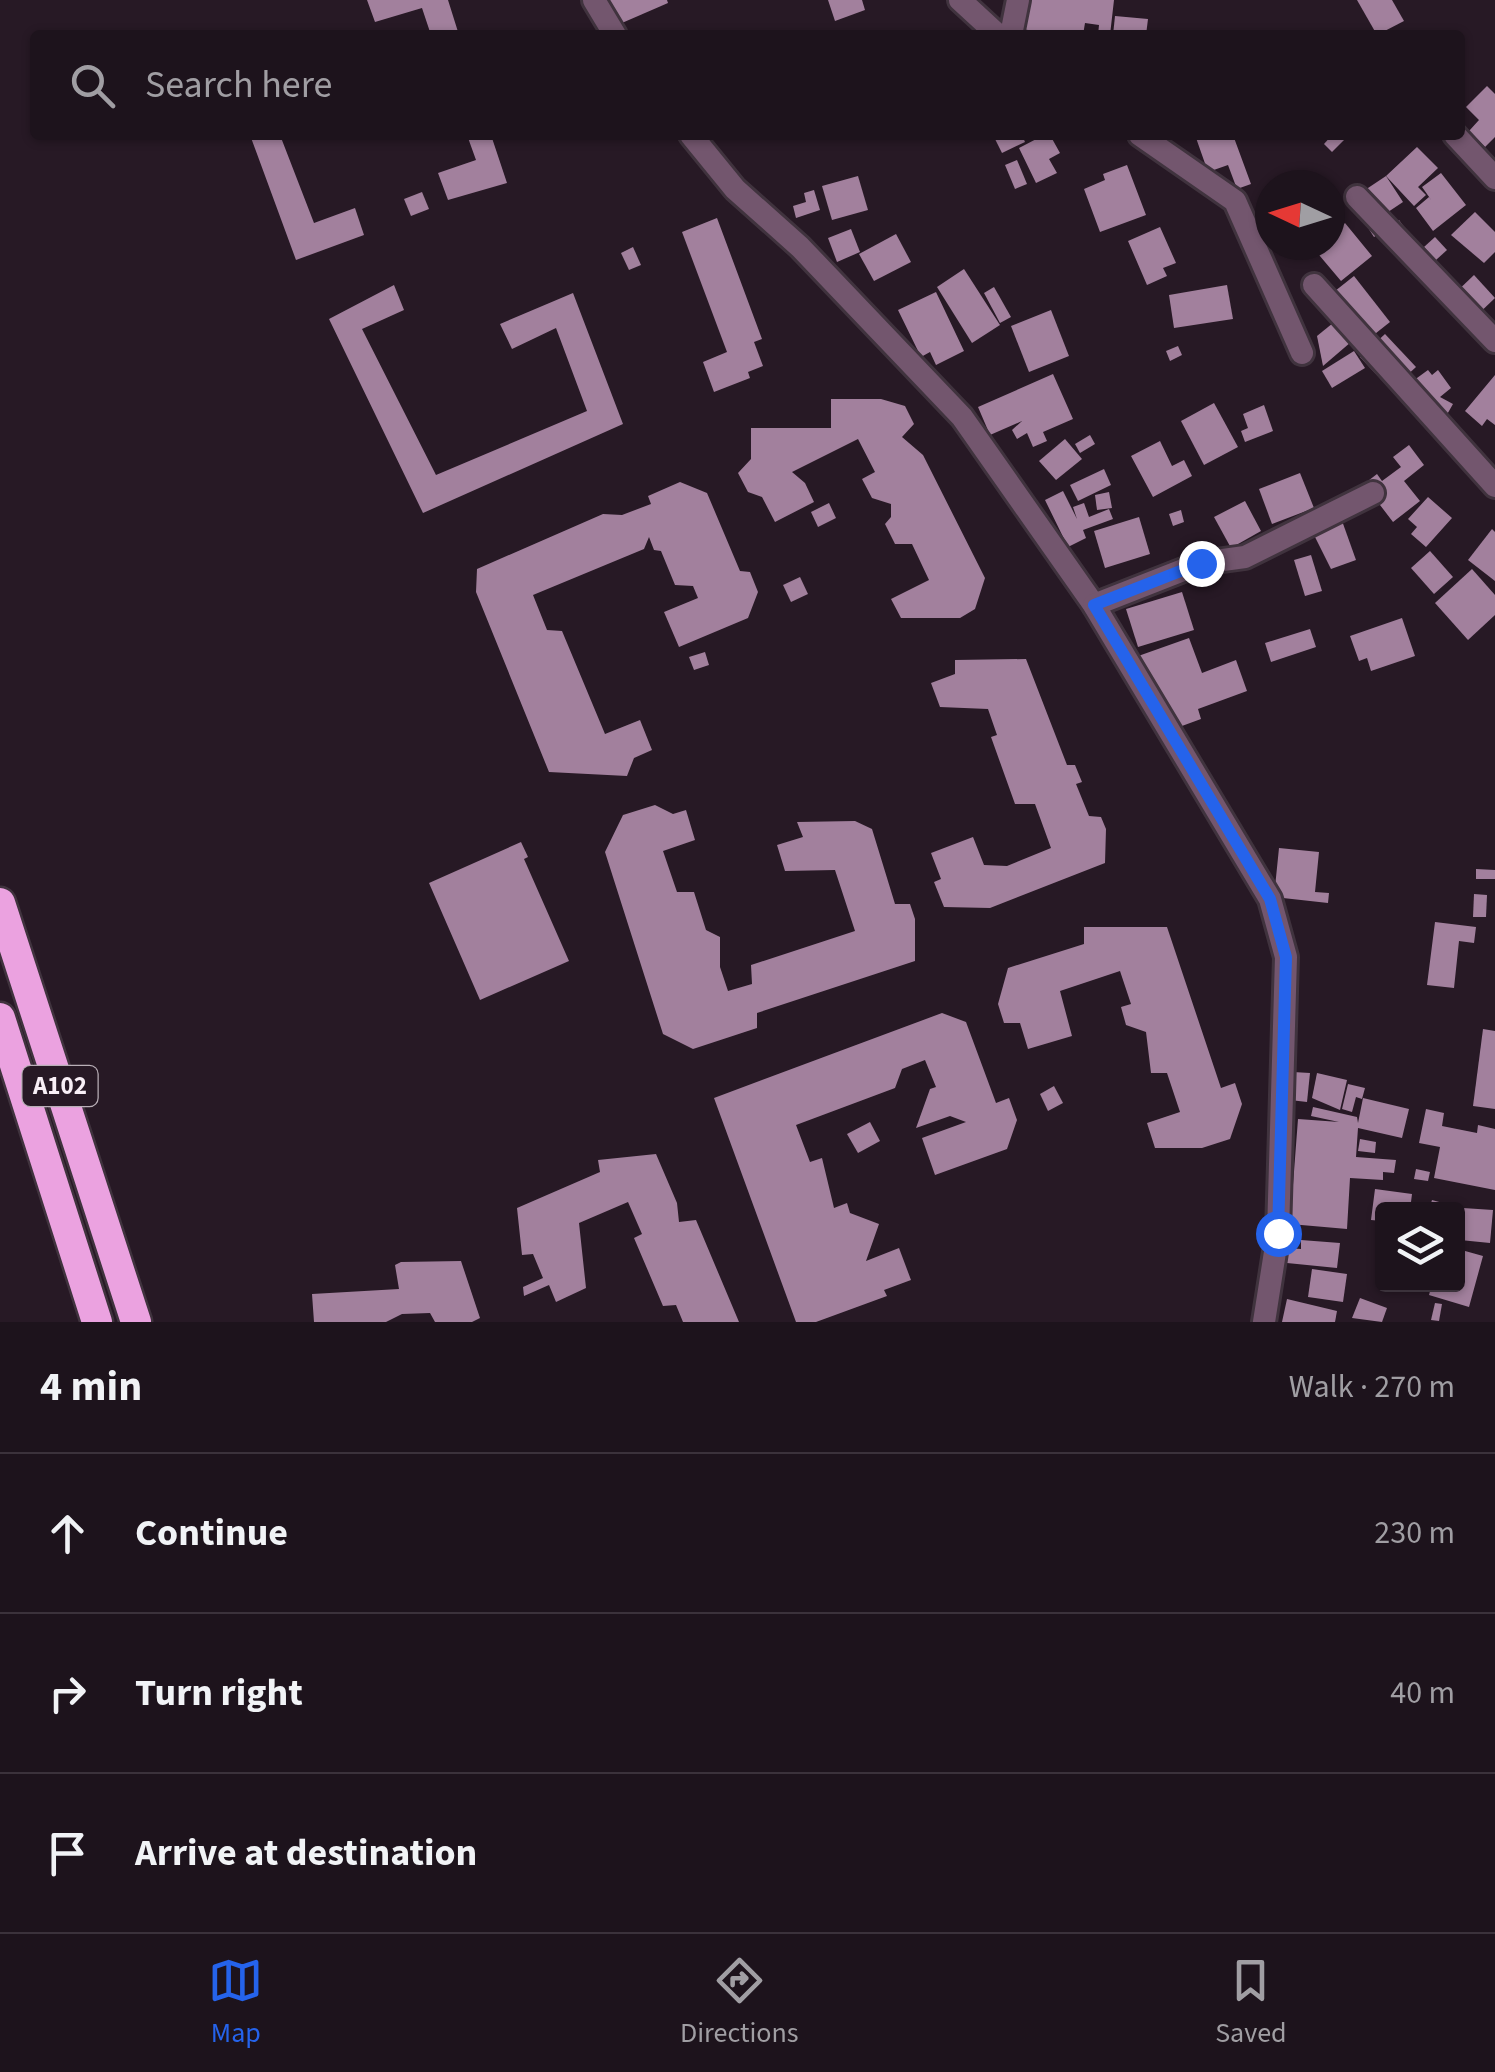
<!DOCTYPE html>
<meta charset="utf-8">
<style>
:root{--surface:#1d131c;--page:#2a2029;--text:#f1f3f6;--muted:#a09ea3;--line:#3b323b;--accent:#2563eb}
body{margin:0;font-family:"Source Sans 3",sans-serif;background:var(--page);color:var(--text)}
.controls{position:absolute;right:30px;bottom:30px;display:grid;overflow:hidden;border-radius:10px;box-shadow:0 2px 8px #0004}
.controls button{width:90px;height:90px;display:grid;place-items:center;padding:0;border:0;border-bottom:2px solid var(--line);background:var(--surface);color:var(--text);font:50px sans-serif}
.compass{position:absolute;left:1255px;top:170px;width:90px;height:90px;border-radius:50%;background:var(--surface);box-shadow:0 2px 8px #0004;rotate:274deg}
.stop{position:absolute;width:30px;height:30px;margin:-22px;border:8px solid #2563eb;border-radius:50%;background:#fff}
.stop.end{background:#2563eb;border-color:#fff;box-shadow:0 2px 10px #0008}
.list{margin:0;padding:0;list-style:none}
h2{display:flex;justify-content:space-between;align-items:center;height:130px;margin:0;padding:0 40px;font-size:42px}
h2 small{font-size:32px;font-weight:400;color:var(--muted)}
.list li{display:grid;grid-template-columns:65px 1fr auto;gap:30px;align-items:center;box-sizing:border-box;height:160px;padding:0 40px;border-top:2px solid var(--line)}
.list b{display:block;font-size:38px;white-space:nowrap}
.list em{font-size:32px;font-style:normal;color:var(--muted)}
.icon{flex:none;width:55px;height:55px;fill:none;stroke:currentColor;stroke-width:2;stroke-linecap:round;stroke-linejoin:round}
.map{position:relative;flex:none;width:1495px;height:1322px;overflow:hidden}
.search{position:absolute;background:var(--surface);box-shadow:0 2px 8px #0004;left:30px;right:30px;top:30px;height:110px;display:flex;align-items:center;gap:25px;box-sizing:border-box;padding:0 35px;border-radius:10px;color:var(--muted);font-size:38px}
.sheet{height:610px;background:var(--surface)}
nav{display:flex;justify-content:space-around;align-items:center;box-sizing:border-box;height:140px;border-top:2px solid var(--line);background:var(--surface);font-size:28px;color:var(--muted)}
nav a{display:grid;justify-items:center;gap:5px}
nav .on{color:var(--accent)}
.map>svg:first-child{display:block}
.building{fill:#a2809d}
.lines{fill:none;stroke-linecap:round;stroke-linejoin:round}
.minor-casing{stroke:#40333e;stroke-width:28}
.highway-casing{stroke:#40333e;stroke-width:35}
.minor{stroke:#73566e;stroke-width:22}
.highway{stroke:#eba2e0;stroke-width:30}
.route{stroke:#2563eb;stroke-width:12}
.labels{text-anchor:middle;dominant-baseline:central;stroke-width:10;stroke-linejoin:round;paint-order:stroke}
.shield{fill:#271925;stroke:#b9afb7;stroke-width:2.5}
.shield-label{font-size:25px;font-weight:bold;fill:#f8eff6}
</style>
<div class="map">
<svg width="1495" height="1322" viewBox="0 0 1495 1322">
<rect width="100%" height="100%" fill="#271925"/>
<g class="building">
<path d="M367,0H448L459,35H431L422,8L375,22Z"/>
<path d="M604,0H667L668,3L615,26Z"/>
<path d="M828,0H862L865,10L835,21Z"/>
<path d="M1024,0H1114L1110,35H1098L1099,25L1085,23L1083,35H1028V30L1021,29Z"/>
<path d="M1357,0H1392L1404,21L1377,35Z"/>
<path d="M1115,16L1148,19L1146,35H1113Z"/>
<path d="M1487,86L1495,94V137L1485,147L1469,131L1479,120L1466,107Z"/>
<path d="M250,135H280L314,223L355,208L364,235L296,260Z"/>
<path d="M467,135H491L507,183L448,200L438,173L476,160Z"/>
<path d="M993,135H1022L1025,142L1002,153Z"/>
<path d="M1044,135H1050L1060,153L1049,159L1057,173L1036,183L1019,148Z"/>
<path d="M1195,135H1233L1251,184L1237,189L1228,165L1208,172Z"/>
<path d="M1332,135L1344,140L1332,152L1324,144Z"/>
<path d="M1417,147L1438,168L1418,187L1426,195L1414,206L1386,176Z"/>
<path d="M1017,160L1027,184L1015,189L1005,165Z"/>
<path d="M1127,165L1146,215L1100,232L1084,189L1105,180L1103,174Z"/>
<path d="M1441,173L1466,205L1433,231L1416,208L1429,197L1432,201L1422,187Z"/>
<path d="M858,176L868,210L832,220L822,186Z"/>
<path d="M1386,176L1403,202L1382,216L1390,227L1399,220L1407,231L1392,242L1384,230L1374,237L1350,200Z"/>
<path d="M814,190L820,210L796,218L793,206L806,202L804,193Z"/>
<path d="M422,192L429,209L411,216L404,199Z"/>
<path d="M1475,212L1495,232V252L1484,263L1451,235Z"/>
<path d="M717,218L762,339L754,342L763,366L748,372L750,378L714,392L703,362L727,352L682,232Z"/>
<path d="M1345,223L1372,256L1341,281L1314,249L1330,245V236Z"/>
<path d="M1160,227L1176,263L1163,268L1167,276L1147,285L1128,241Z"/>
<path d="M851,229L860,252L837,262L828,238Z"/>
<path d="M896,234L911,262L874,281L859,254Z"/>
<path d="M1435,237L1447,250L1436,260L1424,247Z"/>
<path d="M633,247L641,265L629,270L621,253Z"/>
<path d="M964,269L1000,325L972,343L937,287Z"/>
<path d="M1474,275L1495,298L1471,321L1450,298Z"/>
<path d="M1354,276L1390,322L1366,341L1330,295Z"/>
<path d="M394,285L404,310L362,329L436,475L587,411L556,328L512,349L500,324L573,293L623,424L423,513L329,319Z"/>
<path d="M1227,285L1233,319L1174,328L1169,295Z"/>
<path d="M994,287L1011,317L1000,323L984,293Z"/>
<path d="M936,292L964,351L936,365L930,352L921,357L898,310Z"/>
<path d="M1051,310L1069,356L1029,372L1011,326Z"/>
<path d="M1333,323L1351,342L1323,366L1317,336Z"/>
<path d="M1385,334L1416,367L1391,390L1360,357Z"/>
<path d="M1178,346L1182,355L1170,361L1166,351Z"/>
<path d="M1354,351L1365,368L1332,388L1322,371Z"/>
<path d="M1428,370L1432,375L1438,370L1451,388L1440,397L1453,404L1437,432L1421,423L1433,402L1406,386Z"/>
<path d="M1053,374L1073,419L1043,432L1047,441L1033,447L1027,433L1017,439L1012,430L1022,421L990,435L978,407Z"/>
<path d="M1495,375V425L1487,419L1482,426L1465,411Z"/>
<path d="M831,399H881L905,406L914,424L902,437L923,455L985,578L975,609L960,618H901L891,599L929,580L912,544H895L885,524L891,517V504L872,498L862,479L875,472L858,439L792,472L805,483L814,502L775,522L762,497L748,492L738,473L751,459V428H831Z"/>
<path d="M1214,403L1238,447L1204,465L1181,421Z"/>
<path d="M1264,405L1273,431L1245,442L1241,431L1248,428L1243,414Z"/>
<path d="M1090,435L1095,444L1080,453L1075,444Z"/>
<path d="M1065,439L1082,459L1056,480L1039,461Z"/>
<path d="M1160,441L1172,466L1184,460L1192,476L1153,497L1131,456Z"/>
<path d="M1409,445L1424,465L1404,481L1420,501L1393,522L1364,484L1377,474L1382,481L1401,467L1393,457Z"/>
<path d="M1104,469L1111,485L1078,501L1070,485Z"/>
<path d="M1300,473L1314,508L1272,524L1259,489Z"/>
<path d="M680,482L707,493L740,571L750,572L758,592L748,618L679,647L664,612L698,598L693,586L675,585L661,551L654,550L649,537L644,549L533,595L547,630L562,631L605,734L640,720L652,750L634,758L627,776L549,772L476,592L477,569L603,514L622,515L651,504L648,496Z"/>
<path d="M1063,491L1077,519L1073,507L1084,503L1089,517L1109,509L1113,519L1083,530L1086,538L1068,547L1045,500Z"/>
<path d="M1109,492L1112,508L1097,510L1095,495Z"/>
<path d="M1428,497L1452,518L1426,547L1411,534L1417,527L1408,519Z"/>
<path d="M1245,501L1261,531L1231,548L1214,517Z"/>
<path d="M829,503L836,518L818,527L811,512Z"/>
<path d="M1181,510L1184,522L1173,526L1169,514Z"/>
<path d="M1139,517L1150,554L1105,568L1094,531Z"/>
<path d="M1341,518L1356,560L1331,569L1311,529Z"/>
<path d="M1492,529L1495,532V581L1468,560Z"/>
<path d="M1430,551L1453,577L1434,594L1411,568Z"/>
<path d="M1311,555L1322,591L1305,596L1294,560Z"/>
<path d="M1472,569L1495,595V615L1468,640L1435,603Z"/>
<path d="M800,577L808,594L791,602L783,585Z"/>
<path d="M1182,592L1194,630L1138,647L1126,609Z"/>
<path d="M1402,618L1415,656L1371,671L1367,658L1359,661L1350,636Z"/>
<path d="M1310,629L1316,647L1271,662L1265,643Z"/>
<path d="M1189,638L1202,673L1236,660L1247,691L1198,709L1201,719L1171,730L1127,660Z"/>
<path d="M705,652L709,665L694,670L689,657Z"/>
<path d="M1026,659L1067,765H1075L1082,782L1076,784L1089,816L1101,817L1106,829L1105,863L990,908L944,907L934,882L941,879L931,853L973,837L984,865L1007,866L1051,848L1035,804H1015L991,737L997,735L988,709L940,707L931,683L955,674V660Z"/>
<path d="M655,805L673,814L686,810L695,840L663,851L677,892H694L706,930L720,937V967L728,991L752,984L751,965L855,931L835,870L785,871L777,845L803,837L797,822L855,821L872,829L895,904H910L915,919V961L757,1013V1028L693,1049L663,1034L605,852L623,815Z"/>
<path d="M521,842L528,857L524,859L569,961L480,1000L429,883Z"/>
<path d="M1279,848L1319,852L1315,892L1329,893L1328,903L1274,897Z"/>
<path d="M1476,869L1495,870V879H1476Z"/>
<path d="M1474,894L1487,895L1486,917H1473Z"/>
<path d="M1435,922L1476,927L1474,943L1459,941L1454,988L1427,985Z"/>
<path d="M1084,927H1167L1221,1088L1235,1083L1242,1104L1230,1139L1202,1148H1155L1147,1123L1180,1112L1167,1073H1151L1146,1032L1126,1025L1121,1007L1131,1004L1120,971L1060,991L1072,1036L1028,1049L1020,1023H1004L998,1004L1008,968L1084,944Z"/>
<path d="M942,1013L966,1022L996,1103L1009,1098L1017,1120L1007,1149L935,1175L922,1138L966,1122L950,1116L916,1128L930,1089L936,1087L925,1060L902,1069L895,1088L796,1125L810,1162L822,1158L834,1208L847,1203L850,1213L879,1224L866,1261L899,1248L911,1280L884,1290L887,1296L816,1322H796L714,1098Z"/>
<path d="M1483,1029L1495,1031V1109L1473,1106Z"/>
<path d="M1293,1072L1310,1073L1307,1102L1290,1100Z"/>
<path d="M1317,1073L1347,1080L1340,1110L1312,1098Z"/>
<path d="M1348,1084L1365,1088L1362,1099L1356,1097L1352,1112L1342,1109Z"/>
<path d="M1054,1086L1063,1103L1048,1111L1040,1094Z"/>
<path d="M1363,1098L1409,1109L1402,1138L1358,1128L1356,1157L1396,1160L1394,1173L1383,1172V1180L1350,1178L1347,1229L1290,1224L1298,1119L1339,1122L1311,1116L1313,1107L1357,1117L1358,1123Z"/>
<path d="M1426,1109L1444,1113L1442,1126L1477,1133L1478,1125L1495,1129V1190L1434,1178L1440,1147L1419,1143Z"/>
<path d="M870,1122L880,1141L858,1153L847,1134Z"/>
<path d="M1360,1139L1376,1142L1375,1153L1358,1151Z"/>
<path d="M656,1154L677,1203L679,1222L696,1220L739,1322H683L676,1305L663,1306L634,1238L642,1234L628,1202L579,1223L586,1288L556,1302L549,1285L524,1296L523,1287L543,1278L533,1254L522,1255L517,1208L600,1172L598,1160Z"/>
<path d="M1416,1169L1430,1172L1428,1181L1414,1179Z"/>
<path d="M1375,1189L1412,1194L1410,1210H1382V1221L1371,1220Z"/>
<path d="M1432,1200L1461,1208V1210H1429Z"/>
<path d="M1463,1208L1493,1210L1490,1243L1460,1240Z"/>
<path d="M1301,1240L1340,1243L1337,1268L1287,1263L1288,1248L1301,1249Z"/>
<path d="M1458,1249L1483,1256L1469,1307L1429,1295L1432,1284H1458Z"/>
<path d="M461,1261L480,1318L472,1322H435L430,1313L402,1314L386,1322H314L312,1294L399,1289L395,1265L401,1262Z"/>
<path d="M1312,1269L1347,1274L1343,1302L1308,1297Z"/>
<path d="M1360,1298L1387,1308L1382,1322L1352,1318Z"/>
<path d="M1287,1299L1337,1311L1335,1322H1282Z"/>
<path d="M1435,1303L1442,1304L1439,1321L1431,1320Z"/>
</g>
<g class="lines">
<defs>
<g id="minor">
<path d="M594,0L615,35"/>
<path d="M960,0L998,35"/>
<path d="M1011,35L1018,0"/>
<path d="M691,135L735,189L800,247L962,417L1094,605L1270,899L1286,957L1278,1233L1264,1322"/>
<path d="M1140,135L1235,201L1302,353"/>
<path d="M1455,135L1495,178"/>
<path d="M1357,197L1495,341"/>
<path d="M1314,285L1495,486"/>
<path d="M1094,605L1201,563L1245,557L1373,493"/>
</g>
<g id="highway">
<path d="M0,903L136,1322"/>
<path d="M0,1018L97,1322"/>
</g>
</defs>
<use href="#minor" class="minor-casing"/>
<use href="#highway" class="highway-casing"/>
<use href="#minor" class="minor"/>
<use href="#highway" class="highway"/>
</g>
<g class="lines">
<path class="route" d="M1201,563L1094,605L1270,899L1286,957L1278,1233"/>
</g>
<g class="labels">
<rect class="shield" x="22.5" y="1066" width="75" height="40" rx="8"/>
<g class="shield-label">
<text x="60" y="1086">A102</text>
</g>
</g>
</svg>
<div class="controls">
<button><svg class="icon" aria-label="layers" viewBox="0 0 24 24"><path d="M12 4l9 5-9 5-9-5zM3 14l9 5 9-5"/></svg></button>
</div>
<svg class="compass" viewBox="-18 -18 36 36"><path d="M0-13l5 13h-10z" fill="#e53935"/><path d="M0 13l5-13h-10z" fill="#a09ea3"/></svg>
<div class="stop" style="left:1278px;top:1233px"></div>
<div class="stop end" style="left:1201px;top:563px"></div>
<div class="search"><svg class="icon" aria-label="search" viewBox="0 0 24 24"><circle cx="10" cy="10" r="6"/><path d="M15 15l6 6"/></svg>Search here</div>
</div>
<section class="sheet">
<h2>4 min<small>Walk · 270 m</small></h2>
<ul class="list">
<li><svg class="icon" aria-label="ahead" viewBox="0 0 24 24"><path d="M12 20V5M6 11l6-6 6 6"/></svg><div><b>Continue</b></div><em>230 m</em></li>
<li><svg class="icon" aria-label="right" viewBox="0 0 24 24"><path d="M7 20v-9h11M14 6l5 5-5 5"/></svg><div><b>Turn right</b></div><em>40 m</em></li>
<li><svg class="icon" aria-label="arrive" viewBox="0 0 24 24"><path d="M6 21V4h12l-3 4 3 4H6"/></svg><div><b>Arrive at destination</b></div></li>
</ul>
</section>
<nav>
<a class="on"><svg class="icon" aria-label="map" viewBox="0 0 24 24"><path d="M3 6l6-2 6 2 6-2v14l-6 2-6-2-6 2zM9 4v14M15 6v14"/></svg>Map</a>
<a><svg class="icon" aria-label="directions" viewBox="0 0 24 24"><path d="M12 3l9 9-9 9-9-9zM9 14v-3h6M13 9l2 2-2 2"/></svg>Directions</a>
<a><svg class="icon" aria-label="saved" viewBox="0 0 24 24"><path d="M7 4h10v16l-5-4-5 4z"/></svg>Saved</a>
</nav>
